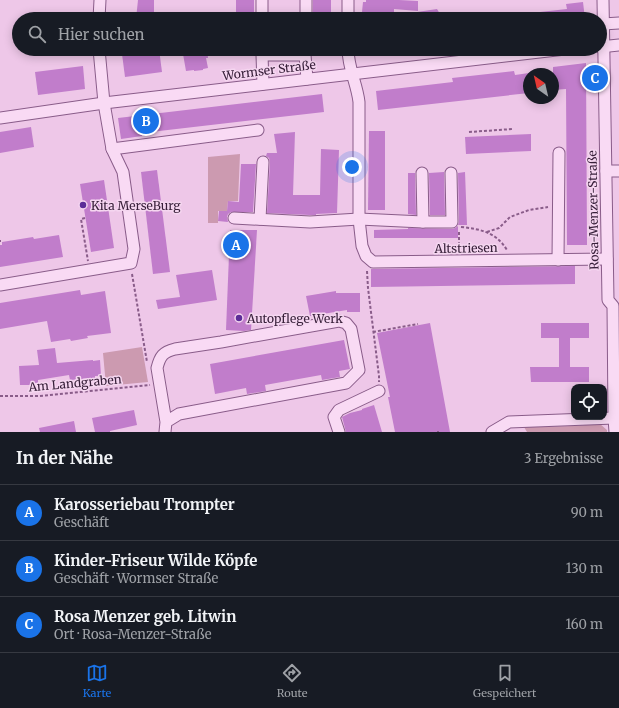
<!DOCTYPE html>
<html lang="de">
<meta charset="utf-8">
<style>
:root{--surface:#171b24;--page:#20242c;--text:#f1f3f6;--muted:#9ea1a6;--line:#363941;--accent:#1a73e8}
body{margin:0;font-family:Merriweather,serif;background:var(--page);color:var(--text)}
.controls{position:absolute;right:12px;bottom:12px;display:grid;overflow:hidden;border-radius:8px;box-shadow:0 2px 10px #0003}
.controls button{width:36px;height:36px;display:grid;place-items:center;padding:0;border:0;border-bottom:1px solid var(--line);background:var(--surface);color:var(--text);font:20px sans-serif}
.compass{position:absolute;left:523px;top:68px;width:36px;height:36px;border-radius:50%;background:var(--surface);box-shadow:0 2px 10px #0003;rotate:326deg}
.you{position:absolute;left:352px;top:167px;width:14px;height:14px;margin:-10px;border:3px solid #fff;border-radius:50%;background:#1a73e8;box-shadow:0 0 0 6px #1a73e833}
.badge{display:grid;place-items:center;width:26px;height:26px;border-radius:50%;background:var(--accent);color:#fff;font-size:13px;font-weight:700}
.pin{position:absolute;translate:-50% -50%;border:2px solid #fff;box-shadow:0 1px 4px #0006}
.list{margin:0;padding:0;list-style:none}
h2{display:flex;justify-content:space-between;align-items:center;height:52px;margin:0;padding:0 16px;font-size:17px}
h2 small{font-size:13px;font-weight:400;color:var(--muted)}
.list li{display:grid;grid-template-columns:26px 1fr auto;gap:12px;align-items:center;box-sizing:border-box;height:56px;padding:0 16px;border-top:1px solid var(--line)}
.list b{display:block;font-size:15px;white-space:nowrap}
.list p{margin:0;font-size:13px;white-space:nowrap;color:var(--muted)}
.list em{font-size:13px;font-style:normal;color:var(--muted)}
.icon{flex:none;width:22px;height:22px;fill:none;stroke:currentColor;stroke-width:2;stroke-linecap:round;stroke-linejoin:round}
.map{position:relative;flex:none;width:619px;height:432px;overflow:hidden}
.search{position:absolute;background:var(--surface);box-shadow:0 2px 10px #0003;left:12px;right:12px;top:12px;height:44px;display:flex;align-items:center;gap:10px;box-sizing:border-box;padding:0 14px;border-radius:22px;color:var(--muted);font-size:15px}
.sheet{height:220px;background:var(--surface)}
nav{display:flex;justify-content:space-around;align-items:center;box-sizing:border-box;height:56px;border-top:1px solid var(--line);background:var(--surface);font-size:11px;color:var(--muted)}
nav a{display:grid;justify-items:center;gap:2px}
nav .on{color:var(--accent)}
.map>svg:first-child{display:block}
.green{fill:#cc9ab0}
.building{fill:#c17dcb}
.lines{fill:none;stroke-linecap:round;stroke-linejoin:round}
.minor-casing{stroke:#895c89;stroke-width:13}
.path{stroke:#895c89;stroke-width:2;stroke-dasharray:3 2;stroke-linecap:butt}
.minor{stroke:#f9daf4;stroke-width:11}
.poi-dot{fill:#5c2d98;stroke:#f5d6f0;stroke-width:1.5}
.labels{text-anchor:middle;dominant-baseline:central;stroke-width:3;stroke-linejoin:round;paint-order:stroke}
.street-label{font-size:12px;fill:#38203a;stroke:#f5d6f0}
.poi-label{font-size:12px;fill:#38203a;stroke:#f5d6f0;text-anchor:start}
</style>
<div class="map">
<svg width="619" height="432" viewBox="0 0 619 432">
<rect width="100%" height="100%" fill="#eec7e8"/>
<g class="green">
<path d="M240,154L238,201H228L227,211H218V223H208V157Z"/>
<path d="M142,347L148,382L106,386L103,353Z"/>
<path d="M600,424L607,430V432H527L524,427L572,426Z"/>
</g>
<g class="building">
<path d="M138,0H154V19H136Z"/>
<rect x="236" y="0" width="18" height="19"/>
<rect x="313" y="0" width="18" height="19"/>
<path d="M366,0H399L418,1V11L394,9V19H365V12H362L363,2H366Z"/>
<path d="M583,2L585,19H531V13L567,9L566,4Z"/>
<path d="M437,9L443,19H404V14Z"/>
<path d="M159,49L162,72L125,77L122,54Z"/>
<path d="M185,49H207L208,58H206L208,68L203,69V70L194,71V70L186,71L183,54L185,53Z"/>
<path d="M586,63L587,245H567L566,89L553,90V67Z"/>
<path d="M83,66L85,89L38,95L35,72Z"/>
<path d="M514,71L515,75L529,73V93L378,110L376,91L453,82L452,78Z"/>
<path d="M322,94L324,112L142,133V136L121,139L118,118Z"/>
<path d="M31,127L34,147L0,153V132Z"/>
<path d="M369,131H385V210H368Z"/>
<path d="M295,132L293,195H320L321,149L339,150L337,213L316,214V215H310L267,213L270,162L269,158L266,156L267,153H277L274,134Z"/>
<path d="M531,134V151L466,154L465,137Z"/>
<path d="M241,164H256L253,212H231L228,214L227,217L228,222L218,221L219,211H227L228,201L239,202Z"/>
<path d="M157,170L170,272L153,274L141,172Z"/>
<path d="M444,172L445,215H430L429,173Z"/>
<path d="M465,172L467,225H458L459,222L458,173Z"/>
<path d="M408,173H415L416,215L408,214Z"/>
<path d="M104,180L114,248L91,252L80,184Z"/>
<path d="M458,226V238H374V230L408,229V228L452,229L455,228Z"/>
<path d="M230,230H257L251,330L244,331L226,330Z"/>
<path d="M59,235L63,257L0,267V245H2V242L33,237L34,239Z"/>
<path d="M575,266V284L371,287V269Z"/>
<path d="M212,270L217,300L158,309L156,300L180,297L176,275Z"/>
<path d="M80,290L81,295L105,291L111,333L87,336L88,338L71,341L70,339L51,342L47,321L0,329V303Z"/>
<path d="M336,291V293H360V312H347V310L310,316L306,296Z"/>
<path d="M430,323L450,432H395L388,397H390L377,333Z"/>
<path d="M541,323H589V338H570V367H589V382H531L530,367H559V338H541Z"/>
<path d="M344,340L350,369L339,371L340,377L322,380L321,375L265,385L266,391L247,394L246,388L215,394L210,364Z"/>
<path d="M55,348L57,363L93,360V361L100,360L101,376H95V378L70,380L69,375L38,380V383H30V385H20L19,366L39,365L37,350Z"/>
<path d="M374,405L382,432H346L342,417L350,413L362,410V409Z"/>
<path d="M134,410L137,425L110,431V432H95L92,418Z"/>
<path d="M74,421L76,432H40L39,428Z"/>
</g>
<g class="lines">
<defs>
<g id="minor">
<path d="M603,0L608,300L613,306L614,418L615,432"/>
<path d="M99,19L100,0"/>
<path d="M262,19V0"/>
<path d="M306,19V0"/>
<path d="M348,19V0"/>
<path d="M603,24L619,23"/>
<path d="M600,47L619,45"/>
<path d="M348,49C348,68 357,84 359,102V219L362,246L366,256L373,262L607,259"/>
<path d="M263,84L262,55H305L307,79"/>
<path d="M0,118L104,103L565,49"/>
<path d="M112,149L258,130"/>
<path d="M606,171H619"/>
<path d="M422,173L423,222"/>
<path d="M234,218L310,222L359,219L423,222H452L451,173"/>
<path d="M260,219L263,162"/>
<path d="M558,260L559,153"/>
<path d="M0,285L131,263L134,249L123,172L112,149L104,103L99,49"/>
<path d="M165,432L166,422L157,368C160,356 163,352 175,349L221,342L339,321L346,323L351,329L359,370L346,383L179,414L166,422"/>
<path d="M339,432L334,417L339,410L379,391"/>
<path d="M492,432L509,422L614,418"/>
</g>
</defs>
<use href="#minor" class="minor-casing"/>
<g class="path">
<path d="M469,132L513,129"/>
<path d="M85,218L81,219L88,261"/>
<path d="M461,227C480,229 496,232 507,250"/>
<path d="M487,232L499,228L510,217L529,210L548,207"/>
<path d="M0,241H1"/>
<path d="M459,250V230"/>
<path d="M367,271L368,288L379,376V382"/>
<path d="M132,274L147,362"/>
<path d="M373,332L418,324"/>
<path d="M0,396H40L150,385"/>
<path d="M438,431V432"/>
</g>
<use href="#minor" class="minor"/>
</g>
<g class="poi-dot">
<circle cx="83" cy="205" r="4"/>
<circle cx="239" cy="318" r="4"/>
</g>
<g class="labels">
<g class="street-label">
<text transform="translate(269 70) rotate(-7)">Wormser Straße</text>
<text transform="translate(593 210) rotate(-91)">Rosa-Menzer-Straße</text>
<text transform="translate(466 248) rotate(-1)">Altstriesen</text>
<text transform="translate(75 383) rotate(-5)">Am Landgraben</text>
</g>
<g class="poi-label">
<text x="91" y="205">Kita MerseBurg</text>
<text x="247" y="318">Autopflege Werk</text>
</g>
</g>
</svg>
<div class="controls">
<button><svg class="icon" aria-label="locate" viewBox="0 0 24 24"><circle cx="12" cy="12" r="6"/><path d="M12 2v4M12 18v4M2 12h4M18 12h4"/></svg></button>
</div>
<svg class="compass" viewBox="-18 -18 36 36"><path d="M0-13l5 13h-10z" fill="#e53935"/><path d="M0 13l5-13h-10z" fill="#9ea1a6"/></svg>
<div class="you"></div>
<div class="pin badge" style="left:236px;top:245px">A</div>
<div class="pin badge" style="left:146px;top:121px">B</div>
<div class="pin badge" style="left:595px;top:78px">C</div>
<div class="search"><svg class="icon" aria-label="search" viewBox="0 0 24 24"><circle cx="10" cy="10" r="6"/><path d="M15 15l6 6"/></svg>Hier suchen</div>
</div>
<section class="sheet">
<h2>In der Nähe<small>3 Ergebnisse</small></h2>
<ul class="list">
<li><span class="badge">A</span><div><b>Karosseriebau Trompter</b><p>Geschäft</p></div><em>90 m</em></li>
<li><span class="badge">B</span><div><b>Kinder-Friseur Wilde Köpfe</b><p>Geschäft · Wormser Straße</p></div><em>130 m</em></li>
<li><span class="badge">C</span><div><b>Rosa Menzer geb. Litwin</b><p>Ort · Rosa-Menzer-Straße</p></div><em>160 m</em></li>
</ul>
</section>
<nav>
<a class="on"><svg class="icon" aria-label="map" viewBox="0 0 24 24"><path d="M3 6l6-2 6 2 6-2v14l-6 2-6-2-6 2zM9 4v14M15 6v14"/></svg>Karte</a>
<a><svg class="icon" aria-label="directions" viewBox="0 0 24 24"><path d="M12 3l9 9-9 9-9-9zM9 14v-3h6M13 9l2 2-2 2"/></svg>Route</a>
<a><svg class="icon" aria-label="saved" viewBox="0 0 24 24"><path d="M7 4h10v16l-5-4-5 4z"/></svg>Gespeichert</a>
</nav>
